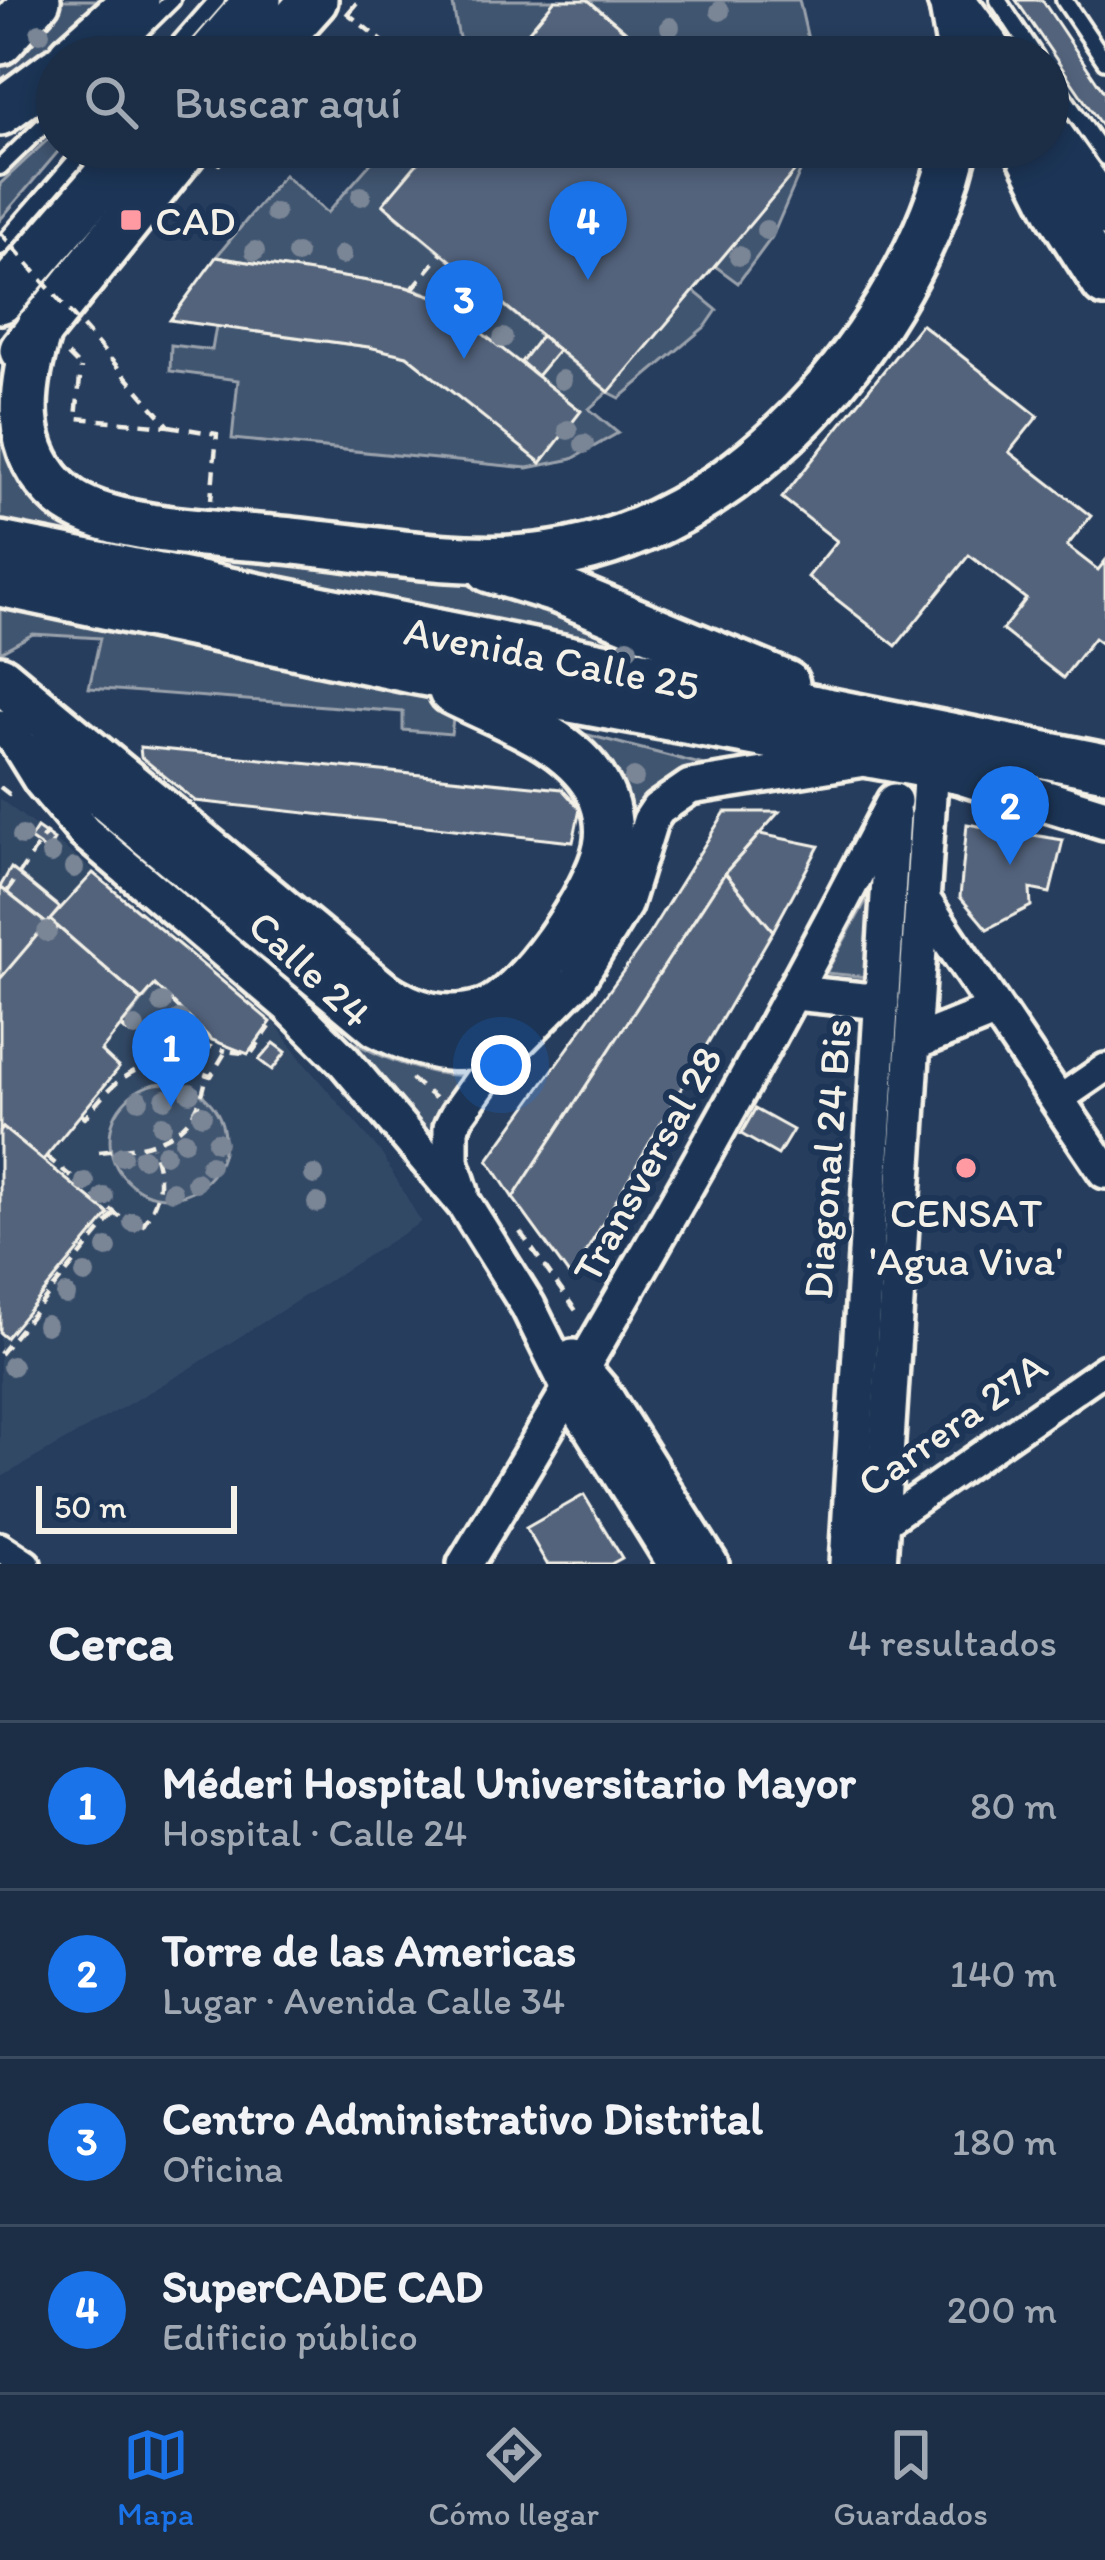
<!DOCTYPE html>
<html lang="es">
<meta charset="utf-8">
<style>
:root{--surface:#1c2e46;--page:#25364d;--text:#f1f3f6;--muted:#a0a8b3;--line:#3a4a5f;--accent:#1a73e8}
body{margin:0;font-family:Itim,sans-serif;background:var(--page);color:var(--text)}
.scale{position:absolute;left:36px;bottom:30px;width:201px;box-sizing:border-box;padding-left:12px;border:6px solid #f4f1e8;border-top:0;font-size:33px;line-height:42px;white-space:nowrap;color:#f4f1e8;-webkit-text-stroke:9px #1d3557;paint-order:stroke}
.you{position:absolute;left:501px;top:1065px;width:42px;height:42px;margin:-30px;border:9px solid #fff;border-radius:50%;background:#1a73e8;box-shadow:0 0 0 18px #1a73e833}
.badge{display:grid;place-items:center;width:78px;height:78px;border-radius:50%;background:var(--accent);color:#fff;font-size:39px;font-weight:700}
.pin{position:absolute;translate:-50% -99px;filter:drop-shadow(0 3px 6px #0008)}
.pin::after{content:'';position:absolute;top:63px;width:42px;height:36px;background:inherit;clip-path:polygon(0 0,100% 0,50% 100%)}
.list{margin:0;padding:0;list-style:none}
h2{display:flex;justify-content:space-between;align-items:center;height:156px;margin:0;padding:0 48px;font-size:51px}
h2 small{font-size:39px;font-weight:400;color:var(--muted)}
.list li{display:grid;grid-template-columns:78px 1fr auto;gap:36px;align-items:center;box-sizing:border-box;height:168px;padding:0 48px;border-top:3px solid var(--line)}
.list b{display:block;font-size:45px;white-space:nowrap}
.list p{margin:0;font-size:39px;white-space:nowrap;color:var(--muted)}
.list em{font-size:39px;font-style:normal;color:var(--muted)}
.icon{flex:none;width:66px;height:66px;fill:none;stroke:currentColor;stroke-width:2;stroke-linecap:round;stroke-linejoin:round}
.map{position:relative;flex:none;width:1105px;height:1564px;overflow:hidden}
.search{position:absolute;background:var(--surface);box-shadow:0 6px 18px #0003;left:36px;right:36px;top:36px;height:132px;display:flex;align-items:center;gap:30px;box-sizing:border-box;padding:0 42px;border-radius:66px;color:var(--muted);font-size:45px}
.sheet{height:828px;background:var(--surface)}
nav{display:flex;justify-content:space-around;align-items:center;box-sizing:border-box;height:168px;border-top:3px solid var(--line);background:var(--surface);font-size:33px;color:var(--muted)}
nav a{display:grid;justify-items:center;gap:6px}
nav .on{color:var(--accent)}
.map>svg:first-child{display:block}
.built{fill:#334966}
.green{fill:#40546f;stroke:#9aa2ac;stroke-width:3}
.building{fill:#52647b;stroke:#f4f1e8;stroke-width:3}
.lines{fill:none;stroke-linecap:round;stroke-linejoin:round}
.service-casing{stroke:#f4f1e8;stroke-width:22}
.minor-casing{stroke:#f4f1e8;stroke-width:36}
.tertiary-casing{stroke:#f4f1e8;stroke-width:42}
.secondary-casing{stroke:#f4f1e8;stroke-width:48}
.primary-casing{stroke:#f4f1e8;stroke-width:54}
.trunk-casing{stroke:#f4f1e8;stroke-width:54}
.path{stroke:#f4f1e8;stroke-width:4.5;stroke-dasharray:12 9;stroke-linecap:butt}
.service{stroke:#1d3557;stroke-width:14}
.minor{stroke:#1d3557;stroke-width:27}
.tertiary{stroke:#1d3557;stroke-width:33}
.secondary{stroke:#1d3557;stroke-width:39}
.primary{stroke:#1d3557;stroke-width:45}
.trunk{stroke:#1d3557;stroke-width:45}
.path-bridge{stroke:#f4f1e8;stroke-width:4.5;stroke-dasharray:12 9;stroke-linecap:butt}
.tree{fill:#7a8696}
.poi-dot{fill:#ff9aa2;stroke:#1d3557;stroke-width:4.5}
.labels{text-anchor:middle;dominant-baseline:central;stroke-width:12;stroke-linejoin:round;paint-order:stroke}
.poi-label{font-size:42px;fill:#f4f1e8;stroke:#1d3557;text-anchor:start}
.street-label{font-size:42px;fill:#f4f1e8;stroke:#1d3557}
</style>
<div class="map">
<svg width="1105" height="1564" viewBox="0 0 1105 1564">
<rect width="100%" height="100%" fill="#263d5d"/>
<filter id="ink" filterUnits="userSpaceOnUse"><feTurbulence type="fractalNoise" baseFrequency=".00833" numOctaves="2"/><feDisplacementMap in="SourceGraphic" scale="24" xChannelSelector="R" yChannelSelector="G"/><feConvolveMatrix kernelMatrix="1 2 1 2 8 2 1 2 1" color-interpolation-filters="sRGB"/></filter>
<g filter="url(#ink)">
<path class="built" d="M0,799L96,872L273,1020L303,1062L380,1151L421,1222L186,1371L0,1478Z"/>
<g class="green">
<path d="M54,0H104L0,90V58Z"/>
<path d="M452,0H555L507,57C453,57 462,48 452,0Z"/>
<path d="M588,0H799L812,57H656Z"/>
<path d="M57,131V147H62L0,220V184Z"/>
<path d="M385,147H431L383,205L608,392L694,291L717,310L706,326L620,398L608,392L589,409L618,433L572,459L528,468L232,439L238,380L170,371L171,345L212,350L216,326L389,350L407,356L541,462L580,410L436,297L413,288L216,257L284,175L327,213Z"/>
<path d="M765,147H807L806,158L772,237L738,283L715,266L794,172Z"/>
<path d="M0,410L5,431L32,488L441,576L708,662L361,680L455,705L451,734L403,730V712L89,688L100,638L33,634L0,652Z"/>
<path d="M561,728L735,773L641,808L627,829Z"/>
<path d="M877,881L868,977L826,973Z"/>
<path d="M155,985L212,1040L177,1034L142,1038L126,1022Z"/>
<path d="M340,1035C379,1057 421,1075 466,1076C442,1098 435,1116 438,1149Z"/>
<circle cx="167" cy="1140" r="57"/>
</g>
<g class="building">
<path d="M555,0H588L656,57H507Z"/>
<path d="M1016,0H1042L1105,94V131Z"/>
<path d="M431,147H765L794,172L609,392L383,204Z"/>
<path d="M216,257L406,287L436,297L581,411L541,463L407,356L369,347L170,320Z"/>
<path d="M921,324L1038,416L1009,452L1091,516L1067,546L1098,570L1105,561V646L1094,638L1063,678L1002,630L1026,599L969,555L896,646L808,577L837,541L782,498Z"/>
<path d="M541,336L558,351L537,376L521,362Z"/>
<path d="M140,747L562,789L580,809L573,842L195,801L141,757Z"/>
<path d="M725,812H779L725,873L513,1198L488,1160L644,942Z"/>
<path d="M967,824L1063,840L1050,893L1030,889L1031,906L987,929L960,897Z"/>
<path d="M37,828L54,840L47,851L30,839Z"/>
<path d="M760,834L819,846L773,931L725,873Z"/>
<path d="M11,868L60,908L47,924L0,887Z"/>
<path d="M93,873L271,1022L248,1054L212,1040L155,985L142,1000L50,920Z"/>
<path d="M725,873L773,931L571,1278L513,1198Z"/>
<path d="M0,887L47,924L0,979Z"/>
<path d="M58,927L142,1000L101,1051L119,1068L43,1160L3,1128L0,1132V979L39,933L47,940Z"/>
<path d="M274,1043L286,1052L272,1070L259,1060Z"/>
<path d="M755,1109L793,1130L778,1155L741,1134Z"/>
<path d="M3,1128L109,1214L6,1338L0,1333V1132Z"/>
<path d="M584,1495L622,1558L611,1564H547L526,1528Z"/>
</g>
<g class="lines">
<defs>
<g id="service">
<path d="M998,0L1036,57"/>
<path d="M1064,0L1105,61"/>
<path d="M114,57L172,0"/>
<path d="M167,57L217,0"/>
<path d="M1048,74L1105,157"/>
<path d="M0,167L57,112"/>
<path d="M0,247L87,147"/>
</g>
<g id="minor">
<path d="M1057,1101L1105,1068"/>
<path d="M872,1531L1105,1369"/>
<path d="M0,1547L26,1564"/>
</g>
<g id="tertiary">
<path d="M0,727L15,739L41,781L84,832L289,1006L344,1061L465,1205L528,1306L579,1409L675,1564"/>
<path d="M33,752L100,800L375,1029C421,1053 468,1066 516,1037"/>
<path d="M924,902L1105,1171"/>
<path d="M795,993L882,1002"/>
<path d="M914,1043L996,1010"/>
<path d="M461,1192L451,1161V1127L457,1115L490,1069L578,980L624,905L650,821L658,809L690,787L858,760"/>
<path d="M573,1357L602,1391L711,1564"/>
<path d="M465,1564C617,1314 760,1060 894,801"/>
<path d="M847,1564L893,815"/>
<path d="M879,1564L931,765"/>
</g>
<path id="secondary" d="M931,765L1105,819"/>
<g id="primary">
<path d="M951,0L993,57"/>
<path d="M1048,134L1105,213"/>
<path d="M1027,147L1060,213L1105,283"/>
</g>
<g id="trunk">
<path d="M952,0L962,57"/>
<path d="M0,41L37,0"/>
<path d="M72,57L136,0"/>
<path d="M209,57L258,0"/>
<path d="M263,57L314,0"/>
<path d="M0,112L57,70"/>
<path d="M0,300L132,147"/>
<path d="M39,328C20,387 11,451 63,496C105,533 227,534 283,540C366,548 455,566 537,557C738,536 909,334 955,147"/>
<path d="M23,350L186,147"/>
<path d="M0,545L1105,767"/>
<path d="M490,569L558,590L786,684"/>
<path d="M0,583L412,670L957,770"/>
<path d="M0,679L380,993C413,1015 445,1025 484,1013C527,999 599,891 607,847C611,827 607,803 596,785C568,737 499,715 452,691"/>
</g>
</defs>
<use href="#service" class="service-casing"/>
<use href="#minor" class="minor-casing"/>
<use href="#tertiary" class="tertiary-casing"/>
<use href="#secondary" class="secondary-casing"/>
<use href="#primary" class="primary-casing"/>
<use href="#trunk" class="trunk-casing"/>
<g class="path">
<path d="M346,12L402,57"/>
<path d="M349,12L359,0"/>
<path d="M218,165L233,147"/>
<path d="M413,288L442,253"/>
<path d="M68,355L81,368"/>
<path d="M169,426L217,434L211,500"/>
<path d="M0,787L9,794L16,791"/>
<path d="M7,892L47,832"/>
<path d="M122,1027L142,1042L184,1040L226,1051"/>
<path d="M411,1079L435,1098"/>
<path d="M81,1114L85,1118C110,1085 138,1055 184,1066C193,1068 202,1074 211,1076L226,1051L251,1054L270,1027"/>
<path d="M99,1152C151,1147 196,1139 206,1078"/>
<path d="M46,1156L138,1232C160,1201 165,1184 152,1147"/>
<path d="M520,1232L579,1315"/>
<path d="M0,1354L115,1213"/>
</g>
<use href="#service" class="service"/>
<use href="#minor" class="minor"/>
<use href="#tertiary" class="tertiary"/>
<use href="#secondary" class="secondary"/>
<use href="#primary" class="primary"/>
<use href="#trunk" class="trunk"/>
<path class="path-bridge" d="M0,232L169,426L76,418L81,368"/>
</g>
<g class="tree">
<circle cx="720" cy="11" r="10"/>
<circle cx="670" cy="27" r="10"/>
<circle cx="40" cy="33" r="10"/>
<circle cx="361" cy="196" r="10"/>
<circle cx="275" cy="213" r="10"/>
<circle cx="766" cy="230" r="10"/>
<circle cx="255" cy="251" r="10"/>
<circle cx="297" cy="254" r="10"/>
<circle cx="342" cy="255" r="10"/>
<circle cx="739" cy="256" r="10"/>
<circle cx="503" cy="338" r="10"/>
<circle cx="562" cy="380" r="10"/>
<circle cx="568" cy="430" r="10"/>
<circle cx="584" cy="444" r="10"/>
<circle cx="628" cy="648" r="10"/>
<circle cx="634" cy="778" r="10"/>
<circle cx="22" cy="836" r="10"/>
<circle cx="51" cy="854" r="10"/>
<circle cx="74" cy="868" r="10"/>
<circle cx="47" cy="932" r="10"/>
<circle cx="162" cy="1003" r="10"/>
<circle cx="179" cy="1019" r="10"/>
<circle cx="135" cy="1027" r="10"/>
<circle cx="159" cy="1031" r="10"/>
<circle cx="190" cy="1093" r="10"/>
<circle cx="165" cy="1099" r="10"/>
<circle cx="139" cy="1100" r="10"/>
<circle cx="202" cy="1115" r="10"/>
<circle cx="162" cy="1125" r="10"/>
<circle cx="184" cy="1141" r="10"/>
<circle cx="217" cy="1142" r="10"/>
<circle cx="165" cy="1154" r="10"/>
<circle cx="122" cy="1156" r="10"/>
<circle cx="143" cy="1158" r="10"/>
<circle cx="210" cy="1165" r="10"/>
<circle cx="314" cy="1175" r="10"/>
<circle cx="85" cy="1182" r="10"/>
<circle cx="196" cy="1182" r="10"/>
<circle cx="172" cy="1191" r="10"/>
<circle cx="104" cy="1197" r="10"/>
<circle cx="317" cy="1203" r="10"/>
<circle cx="133" cy="1222" r="10"/>
<circle cx="107" cy="1248" r="10"/>
<circle cx="85" cy="1274" r="10"/>
<circle cx="66" cy="1295" r="10"/>
<circle cx="46" cy="1325" r="10"/>
<circle cx="12" cy="1366" r="10"/>
</g>
</g>
<g class="poi-dot">
<rect x="119" y="208" width="24" height="24" rx="6"/>
<circle cx="966" cy="1168" r="12"/>
</g>
<g class="labels">
<g class="poi-label">
<text x="155" y="220">CAD</text>
<text x="966" y="1212" text-anchor="middle">CENSAT<tspan x="966" dy="48">'Agua Viva'</tspan></text>
</g>
<g class="street-label">
<text transform="translate(552 658) rotate(11)">Avenida Calle 25</text>
<text transform="translate(310 969) rotate(43)">Calle 24</text>
<text transform="translate(827 1159) rotate(-86)">Diagonal 24 Bis</text>
<text transform="translate(647 1164) rotate(-61)">Transversal 28</text>
<text transform="translate(952 1424) rotate(-35)">Carrera 27A</text>
</g>
</g>
</svg>
<div class="scale">50 m</div>
<div class="you"></div>
<div class="pin badge" style="left:171px;top:1107px">1</div>
<div class="pin badge" style="left:1010px;top:865px">2</div>
<div class="pin badge" style="left:464px;top:359px">3</div>
<div class="pin badge" style="left:588px;top:280px">4</div>
<div class="search"><svg class="icon" aria-label="search" viewBox="0 0 24 24"><circle cx="10" cy="10" r="6"/><path d="M15 15l6 6"/></svg>Buscar aquí</div>
</div>
<section class="sheet">
<h2>Cerca<small>4 resultados</small></h2>
<ul class="list">
<li><span class="badge">1</span><div><b>Méderi Hospital Universitario Mayor</b><p>Hospital · Calle 24</p></div><em>80 m</em></li>
<li><span class="badge">2</span><div><b>Torre de las Americas</b><p>Lugar · Avenida Calle 34</p></div><em>140 m</em></li>
<li><span class="badge">3</span><div><b>Centro Administrativo Distrital</b><p>Oficina</p></div><em>180 m</em></li>
<li><span class="badge">4</span><div><b>SuperCADE CAD</b><p>Edificio público</p></div><em>200 m</em></li>
</ul>
</section>
<nav>
<a class="on"><svg class="icon" aria-label="map" viewBox="0 0 24 24"><path d="M3 6l6-2 6 2 6-2v14l-6 2-6-2-6 2zM9 4v14M15 6v14"/></svg>Mapa</a>
<a><svg class="icon" aria-label="directions" viewBox="0 0 24 24"><path d="M12 3l9 9-9 9-9-9zM9 14v-3h6M13 9l2 2-2 2"/></svg>Cómo llegar</a>
<a><svg class="icon" aria-label="saved" viewBox="0 0 24 24"><path d="M7 4h10v16l-5-4-5 4z"/></svg>Guardados</a>
</nav>
